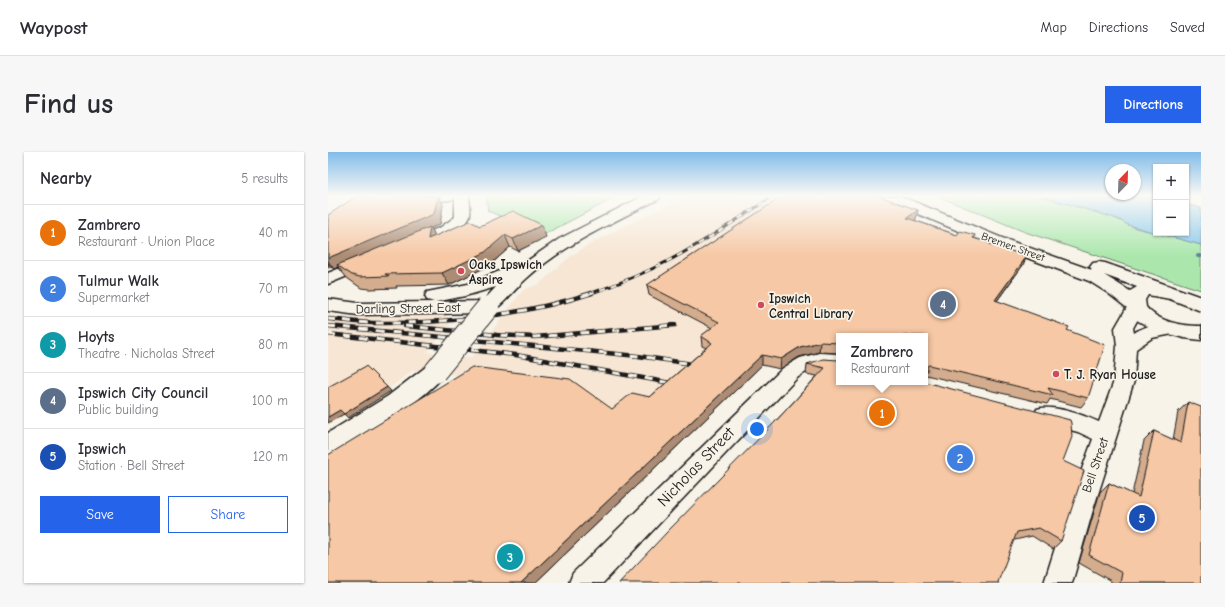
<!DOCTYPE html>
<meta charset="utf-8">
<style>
:root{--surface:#fff;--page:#f7f7f7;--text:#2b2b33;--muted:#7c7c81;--line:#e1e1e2;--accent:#2563eb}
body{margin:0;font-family:"Comic Neue",sans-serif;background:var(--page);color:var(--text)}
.controls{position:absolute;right:12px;top:12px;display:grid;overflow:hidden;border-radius:0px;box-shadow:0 1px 3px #0004}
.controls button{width:36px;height:36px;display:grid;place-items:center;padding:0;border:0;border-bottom:1px solid var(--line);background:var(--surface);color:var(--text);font:20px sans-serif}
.compass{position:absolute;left:777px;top:12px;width:36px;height:36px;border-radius:50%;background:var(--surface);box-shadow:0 1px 3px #0004;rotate:23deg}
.you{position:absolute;left:429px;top:277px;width:14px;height:14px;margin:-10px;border:3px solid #fff;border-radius:50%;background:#1a73e8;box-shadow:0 0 0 6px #1a73e833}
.badge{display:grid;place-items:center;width:26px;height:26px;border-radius:50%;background:var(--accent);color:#fff;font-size:13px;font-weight:700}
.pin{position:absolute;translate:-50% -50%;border:2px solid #fff;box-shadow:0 1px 4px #0006}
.popup{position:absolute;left:508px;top:181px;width:92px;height:52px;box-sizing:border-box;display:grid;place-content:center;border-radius:0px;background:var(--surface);filter:drop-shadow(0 1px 3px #0005);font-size:13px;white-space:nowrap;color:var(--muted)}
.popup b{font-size:15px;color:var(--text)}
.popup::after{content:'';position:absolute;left:50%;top:100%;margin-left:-8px;border:8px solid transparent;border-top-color:var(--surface)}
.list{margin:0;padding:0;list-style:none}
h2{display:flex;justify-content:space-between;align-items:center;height:52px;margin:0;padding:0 16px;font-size:17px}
h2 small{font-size:13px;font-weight:400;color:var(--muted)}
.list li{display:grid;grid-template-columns:26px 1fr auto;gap:12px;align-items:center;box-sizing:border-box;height:56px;padding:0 16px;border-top:1px solid var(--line)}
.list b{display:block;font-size:15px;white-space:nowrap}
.list p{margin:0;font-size:13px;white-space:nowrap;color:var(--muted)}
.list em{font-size:13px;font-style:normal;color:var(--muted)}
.actions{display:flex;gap:8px;padding:12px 16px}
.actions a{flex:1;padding:9px 0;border:1px solid var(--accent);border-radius:0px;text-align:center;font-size:14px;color:var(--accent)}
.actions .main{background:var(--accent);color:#fff}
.map{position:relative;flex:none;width:873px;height:431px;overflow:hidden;border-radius:0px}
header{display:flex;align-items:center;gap:24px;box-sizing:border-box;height:56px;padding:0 20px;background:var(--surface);border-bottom:1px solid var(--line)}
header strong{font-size:19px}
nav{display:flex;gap:22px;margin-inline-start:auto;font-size:14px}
.intro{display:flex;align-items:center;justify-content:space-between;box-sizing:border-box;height:96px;padding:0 24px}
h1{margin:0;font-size:28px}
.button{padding:10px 18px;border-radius:0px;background:var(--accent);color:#fff;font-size:14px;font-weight:700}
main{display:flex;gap:24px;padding:0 24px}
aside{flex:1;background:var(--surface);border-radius:0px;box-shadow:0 1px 3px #0004}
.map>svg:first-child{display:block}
.built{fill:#f7e6d4}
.green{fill:#abe7ad;stroke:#648264}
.water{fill:#8ac8eb;stroke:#5e8398}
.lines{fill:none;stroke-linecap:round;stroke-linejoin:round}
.stream{stroke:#5e8398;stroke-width:4}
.street-casing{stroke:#1c1c1c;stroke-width:3}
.secondary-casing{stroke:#1c1c1c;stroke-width:3}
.street{fill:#f7f3e8;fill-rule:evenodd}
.secondary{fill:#f7f3e8;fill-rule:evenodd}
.rail-far1-casing{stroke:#1c1c1c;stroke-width:3}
.rail-casing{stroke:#1c1c1c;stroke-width:4.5}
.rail-far1{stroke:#f7f3e8;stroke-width:2;stroke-dasharray:6;stroke-linecap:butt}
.rail{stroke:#f7f3e8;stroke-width:3;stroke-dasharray:8;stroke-linecap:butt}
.secondary-bridge-casing{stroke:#1c1c1c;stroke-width:24;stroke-linecap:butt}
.secondary-bridge{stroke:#f7f3e8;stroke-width:22}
.wall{fill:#d4ac8e;stroke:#1c1c1c}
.shaded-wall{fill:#ac8c74;stroke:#1c1c1c}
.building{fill:#f6c8a5;stroke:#1c1c1c}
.poi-dot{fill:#d1495b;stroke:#f7f3e8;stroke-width:1.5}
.labels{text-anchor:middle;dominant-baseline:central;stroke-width:3.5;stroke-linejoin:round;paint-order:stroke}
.far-street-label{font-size:11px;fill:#1c1c1c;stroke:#f7f3e8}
.poi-label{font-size:13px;font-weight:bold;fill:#1c1c1c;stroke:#f7f3e8;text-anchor:start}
.street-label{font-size:13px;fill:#1c1c1c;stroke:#f7f3e8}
.near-street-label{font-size:16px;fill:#1c1c1c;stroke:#f7f3e8}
</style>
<header>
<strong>Waypost</strong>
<nav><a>Map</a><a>Directions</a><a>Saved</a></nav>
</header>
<div class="intro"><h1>Find us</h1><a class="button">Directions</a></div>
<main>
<aside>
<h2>Nearby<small>5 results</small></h2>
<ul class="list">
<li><span class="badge" style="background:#e8710a">1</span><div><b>Zambrero</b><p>Restaurant · Union Place</p></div><em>40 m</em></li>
<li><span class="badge" style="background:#3f7fe0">2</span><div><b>Tulmur Walk</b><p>Supermarket</p></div><em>70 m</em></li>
<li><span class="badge" style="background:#0f9aa8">3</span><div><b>Hoyts</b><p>Theatre · Nicholas Street</p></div><em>80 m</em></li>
<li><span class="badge" style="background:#5c6f8a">4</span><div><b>Ipswich City Council</b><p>Public building</p></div><em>100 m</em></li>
<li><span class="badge" style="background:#1a4fb4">5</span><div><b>Ipswich</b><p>Station · Bell Street</p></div><em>120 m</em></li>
</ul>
<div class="actions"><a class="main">Save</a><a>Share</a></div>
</aside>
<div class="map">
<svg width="873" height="431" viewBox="0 0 873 431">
<rect width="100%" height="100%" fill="#f7f3e8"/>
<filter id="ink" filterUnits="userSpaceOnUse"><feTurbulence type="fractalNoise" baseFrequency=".025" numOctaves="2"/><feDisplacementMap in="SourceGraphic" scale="8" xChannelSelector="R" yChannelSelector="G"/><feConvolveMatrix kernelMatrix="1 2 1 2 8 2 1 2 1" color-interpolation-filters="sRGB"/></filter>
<g filter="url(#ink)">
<path class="built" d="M359,44H468L321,142L392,180L386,201L344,236L293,261L246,237L85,218L63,235L0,273V162L23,166L28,164L107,162L119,163L122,174L99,200L143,206L195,138L211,132L243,104L271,87Z"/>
<g class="green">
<path d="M158,44H290L217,82L160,59Z"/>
<path d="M609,44H712L784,65L808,76L868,91L873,93V138L697,80Z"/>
</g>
<g class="water">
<path d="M713,44L828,45V81L800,73L790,67L764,59Z"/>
<path d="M858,52L873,56V93L829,81H858Z"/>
</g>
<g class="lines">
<path class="stream" d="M870,104H873"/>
<defs>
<g id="street">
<path d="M97,44H141C141,50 144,60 141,66C135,81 101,90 86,96L81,98L76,96L73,93L76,90L113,75L127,65V46C120,50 107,49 99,47Z"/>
<path d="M40,105L46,107L48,110L46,113L0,132V121Z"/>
<path d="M808,148L814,150L817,154L805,176L806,181C817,173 837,169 850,173L852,177L850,181L824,186L808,197L806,229L765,358L744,431H716L739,358L765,287L750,280L709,269L706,263L709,257C724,252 756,263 771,270L786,229L789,194L787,176L802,150Z"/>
<path d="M491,201L511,202V216C494,213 482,216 469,226L275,431H241L245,421L455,216L472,206Z"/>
</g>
<g id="secondary">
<path d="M315,44H333L331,47C286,70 236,92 198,127C188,136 171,158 160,161L30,163L0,159V147L30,151L106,150L99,148L97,144L99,140L140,132L179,116L185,115L189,116L231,87ZM168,135L155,149L107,150L137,144Z"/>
<path d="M552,44H572L674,86L764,118L762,115L765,111L771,110L777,111L873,145V159L842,147L820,143L817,148L818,155C830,170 854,174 873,174V188L856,186L826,178L807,167L799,156L780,141L761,129L662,92L554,47ZM776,123L809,135L802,139Z"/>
<path d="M107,212L115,214L118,220C106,241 24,296 0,305V281L60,244L99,214Z"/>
</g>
</defs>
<use href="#street" class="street-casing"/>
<use href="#secondary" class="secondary-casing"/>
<use href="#street" class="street"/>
<use href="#secondary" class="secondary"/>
<defs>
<path id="rail-far1" d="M261,142C287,133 313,123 338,110C375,91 410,67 445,44"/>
<g id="rail">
<path d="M0,167C15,168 30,171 45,171C116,172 197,163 264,141"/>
<path d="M0,174L310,204L371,213"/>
<path d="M77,174L169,183L207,185L347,173"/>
<path d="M0,182L188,203L348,232"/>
</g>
</defs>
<use href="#rail-far1" class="rail-far1-casing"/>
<use href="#rail" class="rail-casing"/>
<use href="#rail-far1" class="rail-far1"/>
<use href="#rail" class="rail"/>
<defs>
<path id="secondary-bridge" d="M107,220L160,155"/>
</defs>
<use href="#secondary-bridge" class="secondary-bridge-casing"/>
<use href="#secondary-bridge" class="secondary-bridge"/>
</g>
<g class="wall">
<path d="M111,44L115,53L112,72L103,76L107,84L152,74L218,85L190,99L182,95L162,113L121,133L68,134L69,136L41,137L33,136L19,126L10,115L6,117L3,115L0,116V63Z"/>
<path d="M590,58L588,67L586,68L629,83H647L646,86L662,91L661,92L695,113L669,149L739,178L760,246L753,255L722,247L719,252L598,223L597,224V184H511V201L491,200L471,205L452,217L434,213L207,431H0L284,257L322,245L378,196L374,194L373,184L384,176L321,143L319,133Z"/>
<path d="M511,208L735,309L733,389L725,397L704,384L687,388L446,271L489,224L478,222L479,212Z"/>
<path d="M860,250L873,431H783V429L751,411L772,340L781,331L804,342L816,289L826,279L845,288L850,260Z"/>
</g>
<g class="shaded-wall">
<path d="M110,44L115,53L112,72L103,76L109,87L9,113L10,115L6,117L0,109V106Z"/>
<path d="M590,58L588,67L577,75L579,66Z"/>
<path d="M214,73L218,85L190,99L185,87Z"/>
<path d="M177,83L182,95L162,113L121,133L114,121Z"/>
<path d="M699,104L695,113L663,157L667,148Z"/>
<path d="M0,111L3,115L0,116Z"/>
<path d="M492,190L491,200L471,205L452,217L453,207L472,195Z"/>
<path d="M434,203V213L207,431H193Z"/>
<path d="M59,235L63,239L20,266L16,262Z"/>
<path d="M12,258L16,262L0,271V265Z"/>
</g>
<g class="building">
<path d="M29,44H110L106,62L0,106V69L2,68L0,67V63Z"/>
<path d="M455,44H551L590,58L579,66L629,83L632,79L647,83L645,86L662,91L661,92L699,104L667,148L741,175L739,178L777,193L760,246L720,236L725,243L601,213L599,214V219H597V184H511V191L492,190L472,195L453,207L434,203L193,431H0V303L144,215L242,227L284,257L304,241L322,245L384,191L373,184L391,170L319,133Z"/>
<path d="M185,59L214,73L185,87L177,83L156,101L114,121L57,122L61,124L32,125L24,123L9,113L102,75L100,87L142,69L152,74Z"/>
<path d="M495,207L511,208V230H597L742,268L743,271L744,285L735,309L756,319L733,389L711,376L689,380L670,430L671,431H291L340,379L446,271L497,216L479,212Z"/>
<path d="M38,214L59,235L16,262L12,258L0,265V235Z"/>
<path d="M860,250L873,255V431H792L794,421L761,403L781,331L811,345L826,279L853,291Z"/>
</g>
</g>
<linearGradient id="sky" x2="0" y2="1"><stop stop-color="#82bce9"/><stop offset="0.42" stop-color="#fbfaf5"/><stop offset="1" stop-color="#fbfaf5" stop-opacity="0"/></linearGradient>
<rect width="873" height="104" fill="url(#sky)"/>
<g class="poi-dot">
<circle cx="133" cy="119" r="4"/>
<circle cx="433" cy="153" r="4"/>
<circle cx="728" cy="222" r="4"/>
</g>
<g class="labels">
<g class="far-street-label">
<text transform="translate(685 95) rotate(20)">Bremer Street</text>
</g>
<g class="poi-label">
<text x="141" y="112">Oaks Ipswich<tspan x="141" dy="15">Aspire</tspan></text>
<text x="441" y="146">Ipswich<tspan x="441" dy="15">Central Library</tspan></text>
<text x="736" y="222">T. J. Ryan House</text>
</g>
<g class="street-label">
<text transform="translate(80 156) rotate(-1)">Darling Street East</text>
<text transform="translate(767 313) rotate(-71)">Bell Street</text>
</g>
<g class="near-street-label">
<text transform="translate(368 315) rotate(-46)">Nicholas Street</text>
</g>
</g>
</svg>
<div class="controls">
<button>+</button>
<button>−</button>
</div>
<svg class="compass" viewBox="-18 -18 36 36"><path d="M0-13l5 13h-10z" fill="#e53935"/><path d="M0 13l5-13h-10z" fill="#7c7c81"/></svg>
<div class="you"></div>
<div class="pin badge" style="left:554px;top:261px;background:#e8710a">1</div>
<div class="popup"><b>Zambrero</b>Restaurant</div>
<div class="pin badge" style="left:632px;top:306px;background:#3f7fe0">2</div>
<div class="pin badge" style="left:182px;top:405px;background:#0f9aa8">3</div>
<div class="pin badge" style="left:615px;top:152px;background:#5c6f8a">4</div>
<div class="pin badge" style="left:814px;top:366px;background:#1a4fb4">5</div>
</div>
</main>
